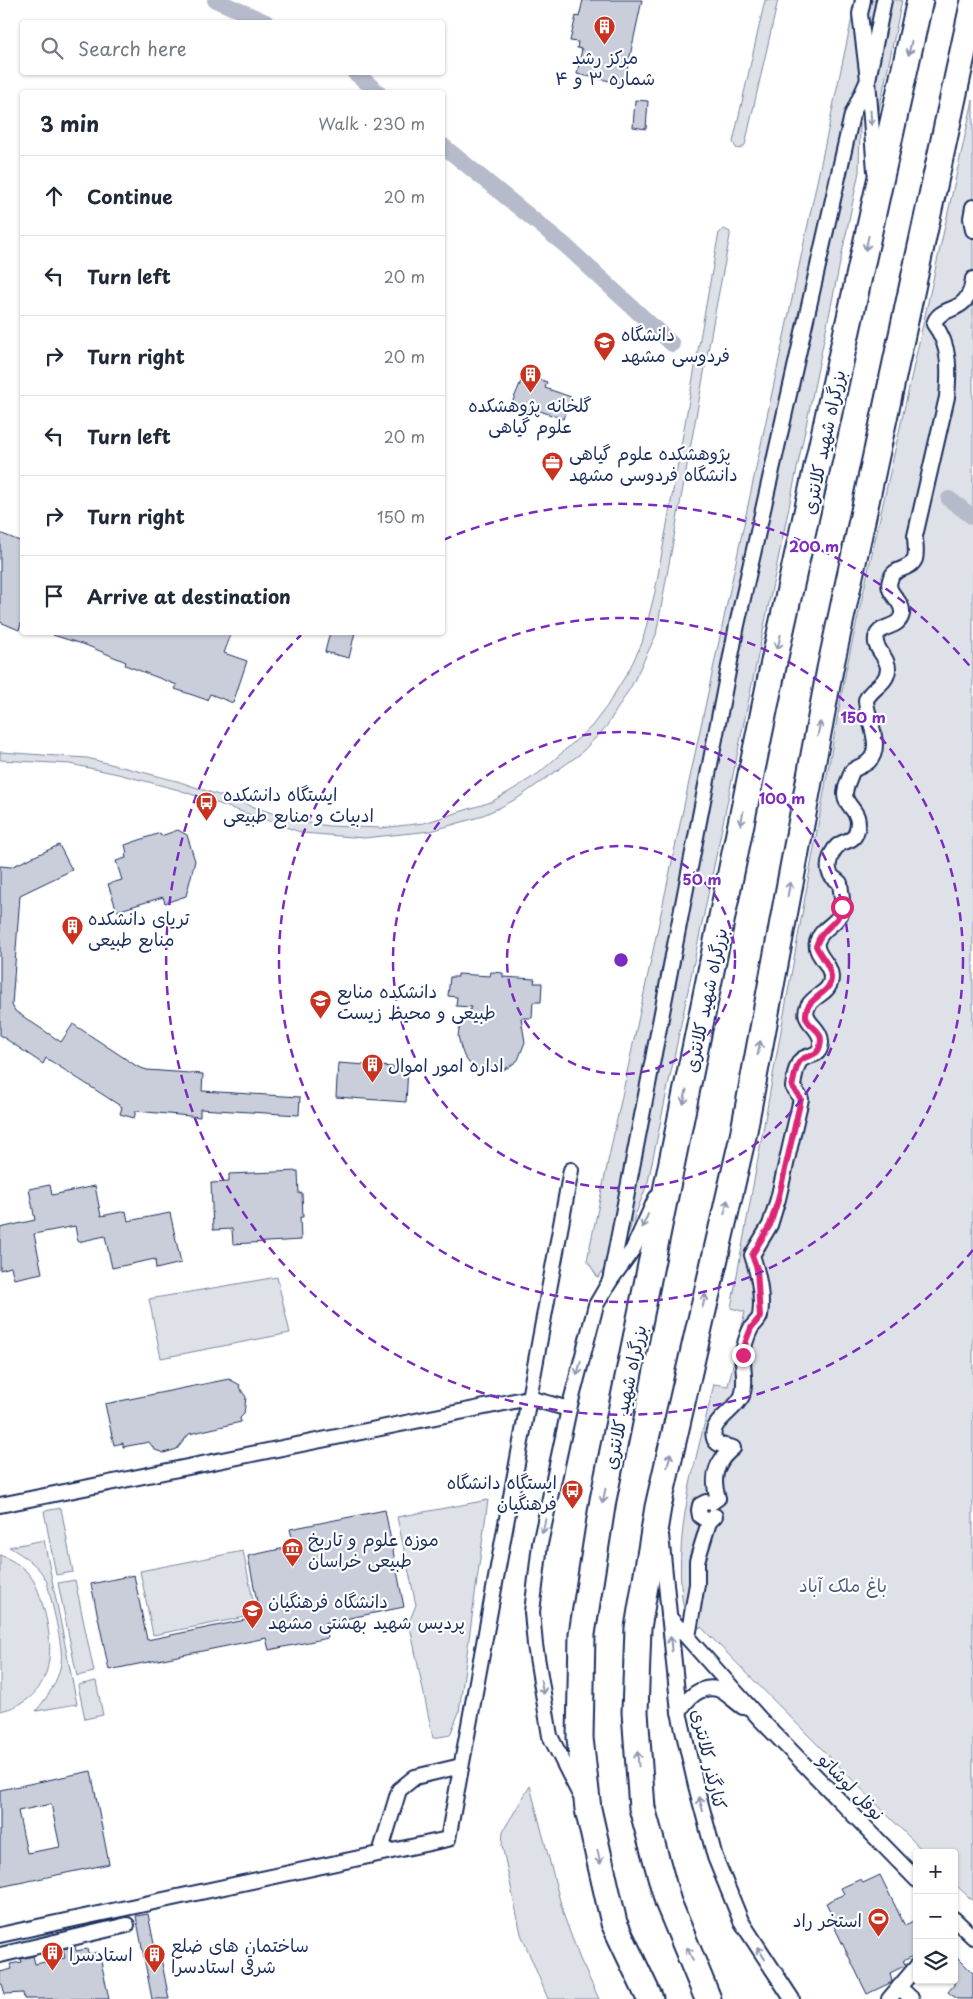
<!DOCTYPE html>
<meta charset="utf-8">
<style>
:root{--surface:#fff;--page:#f2f2f3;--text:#1f2937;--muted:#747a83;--line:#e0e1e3}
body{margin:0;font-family:"Playpen Sans","Playpen Sans Arabic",sans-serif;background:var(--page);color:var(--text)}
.controls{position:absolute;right:15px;bottom:15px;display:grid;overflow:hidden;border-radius:5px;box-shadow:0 1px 4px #0004}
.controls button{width:45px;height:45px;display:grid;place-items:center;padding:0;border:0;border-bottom:1px solid var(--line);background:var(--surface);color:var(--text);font:25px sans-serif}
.stop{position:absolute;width:15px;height:15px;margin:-11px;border:4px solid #db2777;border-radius:50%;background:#fff}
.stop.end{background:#db2777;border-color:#fff;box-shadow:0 1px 5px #0008}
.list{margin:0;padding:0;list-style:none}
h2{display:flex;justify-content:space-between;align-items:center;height:65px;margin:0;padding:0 20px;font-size:21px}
h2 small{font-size:16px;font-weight:400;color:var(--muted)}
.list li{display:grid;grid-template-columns:32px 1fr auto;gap:15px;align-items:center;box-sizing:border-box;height:80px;padding:0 20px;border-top:1px solid var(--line)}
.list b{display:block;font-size:19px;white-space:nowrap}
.list em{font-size:16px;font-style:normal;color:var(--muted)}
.icon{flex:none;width:28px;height:28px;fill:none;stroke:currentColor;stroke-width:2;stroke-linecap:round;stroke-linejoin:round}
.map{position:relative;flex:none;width:973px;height:1999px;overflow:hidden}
.search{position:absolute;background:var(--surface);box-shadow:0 1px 4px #0004;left:20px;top:20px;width:425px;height:55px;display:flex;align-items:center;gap:12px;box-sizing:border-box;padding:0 18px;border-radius:5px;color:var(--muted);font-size:19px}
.panel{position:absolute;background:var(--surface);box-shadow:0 1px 4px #0004;left:20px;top:90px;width:425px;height:545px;border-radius:5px}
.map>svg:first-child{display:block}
.green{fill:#dee1e7;stroke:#7c88a2}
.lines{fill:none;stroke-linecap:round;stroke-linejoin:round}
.canal{stroke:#b5bbca;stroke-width:16}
.building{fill:#caceda;stroke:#1b2f5e;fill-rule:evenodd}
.street-casing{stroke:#1b2f5e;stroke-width:18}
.highway-casing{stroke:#1b2f5e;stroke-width:29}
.street{stroke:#fff;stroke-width:14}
.highway{stroke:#fff;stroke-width:25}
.oneway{stroke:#8d97ae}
.route{stroke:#db2777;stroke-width:6}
.ring{fill:none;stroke:#7b2cbf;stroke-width:2.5;stroke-dasharray:9 6}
.labels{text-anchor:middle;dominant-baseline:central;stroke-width:4.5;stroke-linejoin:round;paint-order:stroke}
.poi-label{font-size:18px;fill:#1b2f5e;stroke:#fff;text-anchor:start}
.street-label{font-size:18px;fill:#1b2f5e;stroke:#fff}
.park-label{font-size:18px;fill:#4c5c80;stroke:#fff}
.centre{fill:#7b2cbf;stroke:#fff;stroke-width:2.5}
.ring-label{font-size:15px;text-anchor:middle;font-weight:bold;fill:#7b2cbf;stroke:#fff;stroke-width:4.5;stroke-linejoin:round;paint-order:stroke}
</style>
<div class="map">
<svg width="973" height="1999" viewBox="0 0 973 1999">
<rect width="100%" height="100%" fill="#fff"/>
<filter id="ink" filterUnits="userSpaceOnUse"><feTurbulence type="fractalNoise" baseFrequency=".02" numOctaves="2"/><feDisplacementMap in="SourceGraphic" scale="10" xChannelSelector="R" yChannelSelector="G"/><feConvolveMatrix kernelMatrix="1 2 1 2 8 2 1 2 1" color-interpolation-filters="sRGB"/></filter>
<g filter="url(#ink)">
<g class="green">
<path d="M765,0H778L745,145L740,149L736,148L733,142Z"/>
<path d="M868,0H902L877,120L876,81L866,11Z"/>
<path d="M853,13L861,85L859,172L648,1182L628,1234L598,1278L587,1260Z"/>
<path d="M973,100V1901L954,1883V1853H925L701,1627L691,1631C688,1621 683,1609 682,1598C674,1526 698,1453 714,1384L728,1386L745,1312L731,1308L846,670Z"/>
<path d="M724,229L730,232V236L717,302L656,635L632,685L606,727L579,755L518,798L497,809L476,818L431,831L364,838L303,833L179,790L118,774L70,764L0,760V752L87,758L177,781L296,821L329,826L381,828L424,823L491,802L512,790L539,773L591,727L607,706L629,670L642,643L655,592L717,243L719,233Z"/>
<path d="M277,1277L290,1333L161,1358L149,1299Z"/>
<path d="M488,1500L459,1712L450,1735L433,1738L409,1622L416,1605L397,1517Z"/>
<path d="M61,1508L73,1572L56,1575L44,1511Z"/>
<path d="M44,1540L77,1704L36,1711C48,1696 58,1682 61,1663C64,1647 51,1601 47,1582C40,1566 24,1556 9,1547Z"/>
<path d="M243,1551L256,1615L153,1635L140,1571Z"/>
<path d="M0,1555C10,1559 19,1564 26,1571C36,1581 39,1593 43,1606C56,1650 54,1700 0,1711Z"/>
<path d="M75,1580L94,1672L77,1676L58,1583Z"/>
<path d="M96,1681L103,1715L85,1719L78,1685Z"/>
<path d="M530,1786L564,1916L580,1959L599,1999H548L521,1934L502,1845L503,1831Z"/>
</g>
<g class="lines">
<g class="canal">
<path d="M215,0L266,22"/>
<path d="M354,72L378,92"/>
<path d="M442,145L566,246L672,344"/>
<path d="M949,499L973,517"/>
</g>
</g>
<g class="building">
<path d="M583,0H642L624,84L577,74L582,49L577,48L578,42L570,41L576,16L579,17Z"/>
<path d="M635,100L648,101L646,129L633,127Z"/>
<path d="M524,374L547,382L545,388L571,397L563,419L537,410L535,413L512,403Z"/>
<path d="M0,533L22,542V621L19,630L0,622Z"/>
<path d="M53,632H232L224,653L247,661L233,703L210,694L207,700L175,689L177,685L125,665L126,662L88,646L53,635Z"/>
<path d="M330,632H355L349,658L325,652Z"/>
<path d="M178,830L187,835L195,861L186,896L165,903L163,897L117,911L108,884L122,880L116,861L126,858L125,854L127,853L125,845L160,833L161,836Z"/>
<path d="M59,845L72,870L20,895L12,1005L15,1011L61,1042L73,1024L138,1067L147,1070L203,1074L202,1091L300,1097L299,1115L200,1109V1117L136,1111L134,1118L120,1114L122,1107L46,1058L43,1064L0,1035V866L11,867Z"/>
<path d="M491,972L503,973V977L535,979L534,983H542L541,1002H533L532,1018H521L525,1042L518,1060L509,1067L500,1071L486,1072L469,1063L464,1056L461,1048L458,1036L460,1025L472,1007L456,1006L457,997L448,996L450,977H458V974L490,976Z"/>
<path d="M338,1063L408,1068L406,1102L336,1097Z"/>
<path d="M298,1171L299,1194L302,1193L303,1217H300L301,1240L233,1244L232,1229L213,1230L211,1183L229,1182V1174Z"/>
<path d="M50,1185L52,1195L95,1186L101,1216L126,1211L128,1221L170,1213L181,1263L156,1269L155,1259L112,1268L105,1236L78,1242L75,1226L34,1234L42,1273L14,1279L11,1267L0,1270V1228L35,1220L29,1189Z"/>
<path d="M229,1379L240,1385L239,1387L246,1397L244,1414L240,1418L241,1422L189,1434L177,1449L164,1453L155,1450L149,1442L123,1447V1443L114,1445L105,1404Z"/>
<path d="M385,1510L404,1607L325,1623L328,1638L269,1650L266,1638L109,1670L91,1584L134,1575L147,1640L260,1617L248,1556L294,1546L290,1529Z"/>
<path d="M91,1771L109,1864L0,1887V1790ZM51,1804L60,1847L27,1853L18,1811Z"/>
<path d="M880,1875L905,1926L917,1920V1954L903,1961L906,1965L890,1973L892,1982L867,1994L831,1920L834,1919L826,1903L844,1894L841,1888L861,1879L863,1883Z"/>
<path d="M148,1914L157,1959L161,1958L169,1999H152L136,1916Z"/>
<path d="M75,1946L76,1951L87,1949L88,1954L99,1952L109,1999H24L23,1993L5,1994L2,1984H0V1972L12,1969L10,1964L22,1962L21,1959L33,1956L35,1964L65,1958L63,1949Z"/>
<path d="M954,1954L973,1973V1999H957L948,1992L954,1985Z"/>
</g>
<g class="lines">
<defs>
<g id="street">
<path d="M863,0L860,14L868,80L875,171"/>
<path d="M973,207L971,218L973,230"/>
<path d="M610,1281L737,625L852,115L868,80L884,0"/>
<path d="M0,1505L529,1398L569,1409"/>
<path d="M709,1522L700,1516L699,1510L700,1505L706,1502L711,1503L718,1498C711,1478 716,1461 733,1448C727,1446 716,1446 714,1438C709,1422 736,1410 742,1396C747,1381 742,1368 743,1354C744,1345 747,1336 751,1328C754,1324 759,1320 760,1316C763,1297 758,1273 752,1255L770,1225L778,1199L801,1099L793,1087C794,1080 795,1068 800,1061C807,1053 820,1059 821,1043C822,1027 800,1022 808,1006C815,994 831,993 831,977C831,963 814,955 817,942C821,928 836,925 841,913C844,905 841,892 840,883C837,880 833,878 831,875C825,866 832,849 840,844C847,840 853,841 856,833C864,811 845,808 845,794C845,786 850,778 852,771C857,767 865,765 869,761C884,746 866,717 866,700C872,687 886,685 888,670C889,656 871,648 877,635C882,624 899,629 902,614C904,600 885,594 890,580C894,566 910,571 915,559C917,552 915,543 915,536L947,397C949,372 951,346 934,324C940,303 969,317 973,279"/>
<path d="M661,1535L679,1712L696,1786L715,1857L741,1921L792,1999"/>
<path d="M669,1617L760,1719L917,1880"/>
<path d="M688,1637L697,1584V1561L709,1522L715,1516"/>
<path d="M679,1712C687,1699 699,1685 717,1689C725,1691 735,1702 743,1707"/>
<path d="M580,1795L550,1736L535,1645L532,1612L540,1544L569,1409L596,1305L610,1281L633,1249L656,1198"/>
<path d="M380,1853L399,1790L415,1777L461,1766"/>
<path d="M954,1919L973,1937"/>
<path d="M0,1935L448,1839L571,1170"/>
<path d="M0,1955L127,1925"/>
<path d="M899,1987L912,1999"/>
<path d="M889,1999L917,1966"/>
</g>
<g id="highway">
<path d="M650,1999L614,1923L588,1809L580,1738L582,1634L603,1500L775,657L920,0"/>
<path d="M708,1999L668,1902L642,1808L635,1712L638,1628L658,1507L743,1136L830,669L973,5"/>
</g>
</defs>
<use href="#street" class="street-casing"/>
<use href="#highway" class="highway-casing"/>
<use href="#street" class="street"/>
<use href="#highway" class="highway"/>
</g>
<defs><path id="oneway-shaft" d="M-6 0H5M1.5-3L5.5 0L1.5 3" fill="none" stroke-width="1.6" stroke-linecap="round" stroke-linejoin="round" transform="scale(1.25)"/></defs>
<g class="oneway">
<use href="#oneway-shaft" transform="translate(910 48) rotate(102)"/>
<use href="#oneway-shaft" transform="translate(871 118) rotate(86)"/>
<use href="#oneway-shaft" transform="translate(867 243) rotate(102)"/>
<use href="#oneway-shaft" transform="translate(779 642) rotate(103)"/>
<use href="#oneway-shaft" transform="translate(819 729) rotate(-79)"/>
<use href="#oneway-shaft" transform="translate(742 818) rotate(102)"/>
<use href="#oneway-shaft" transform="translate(789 889) rotate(-79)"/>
<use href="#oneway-shaft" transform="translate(759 1048) rotate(-79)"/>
<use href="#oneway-shaft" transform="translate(685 1097) rotate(102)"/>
<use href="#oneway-shaft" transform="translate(726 1207) rotate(-77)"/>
<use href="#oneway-shaft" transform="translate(645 1221) rotate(114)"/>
<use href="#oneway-shaft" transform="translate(704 1301) rotate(-77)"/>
<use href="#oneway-shaft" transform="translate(579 1368) rotate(104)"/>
<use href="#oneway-shaft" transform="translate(669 1460) rotate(-77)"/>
<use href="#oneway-shaft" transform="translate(604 1496) rotate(101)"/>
<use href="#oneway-shaft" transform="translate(544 1526) rotate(102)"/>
<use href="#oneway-shaft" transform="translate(671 1644) rotate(-95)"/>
<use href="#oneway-shaft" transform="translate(542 1687) rotate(80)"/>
<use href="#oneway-shaft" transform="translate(638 1759) rotate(-94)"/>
<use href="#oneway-shaft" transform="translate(701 1804) rotate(-105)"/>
<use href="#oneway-shaft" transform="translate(599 1857) rotate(77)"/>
<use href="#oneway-shaft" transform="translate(761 1953) rotate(-122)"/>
<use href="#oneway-shaft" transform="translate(690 1954) rotate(-113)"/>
</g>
</g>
<g class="lines" filter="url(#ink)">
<path class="route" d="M743,1355L746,1341L751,1328L760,1317L757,1269L752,1255L770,1225L778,1200L801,1099L792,1087C794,1080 795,1067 800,1061C806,1054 817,1058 820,1046C825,1029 808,1028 806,1017C804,997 832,995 831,977C831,965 820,956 816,946C822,926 839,925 842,907"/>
</g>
<g class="ring">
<circle cx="621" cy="960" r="114"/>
<circle cx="621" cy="960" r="228"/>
<circle cx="621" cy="960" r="342"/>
<path d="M973 1250A456 456 0 1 1 301 635M443 540A456 456 0 0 1 973 670"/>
</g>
<defs>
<symbol id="building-pin" viewBox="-11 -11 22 30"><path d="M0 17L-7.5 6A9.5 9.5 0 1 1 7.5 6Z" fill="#c8321e" stroke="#fff"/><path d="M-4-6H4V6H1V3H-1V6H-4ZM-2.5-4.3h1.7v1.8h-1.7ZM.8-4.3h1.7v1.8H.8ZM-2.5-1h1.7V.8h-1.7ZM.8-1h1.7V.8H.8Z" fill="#fff"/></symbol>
<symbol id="university-pin" viewBox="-11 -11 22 30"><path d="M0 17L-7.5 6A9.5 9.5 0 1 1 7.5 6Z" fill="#c8321e" stroke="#fff"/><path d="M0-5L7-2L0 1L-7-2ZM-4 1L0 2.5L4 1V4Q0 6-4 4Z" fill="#fff"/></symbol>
<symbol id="office-pin" viewBox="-11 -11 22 30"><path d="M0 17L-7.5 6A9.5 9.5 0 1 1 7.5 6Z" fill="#c8321e" stroke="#fff"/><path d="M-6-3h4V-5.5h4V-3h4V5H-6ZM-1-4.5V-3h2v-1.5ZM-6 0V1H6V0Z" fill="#fff"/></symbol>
<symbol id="bus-pin" viewBox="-11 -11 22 30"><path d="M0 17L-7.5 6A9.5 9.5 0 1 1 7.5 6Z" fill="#c8321e" stroke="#fff"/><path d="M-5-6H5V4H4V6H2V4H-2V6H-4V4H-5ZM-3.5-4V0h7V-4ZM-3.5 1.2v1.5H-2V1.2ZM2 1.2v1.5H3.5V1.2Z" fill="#fff"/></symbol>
<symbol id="museum-pin" viewBox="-11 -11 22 30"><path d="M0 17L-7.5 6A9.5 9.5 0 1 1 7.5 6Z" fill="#c8321e" stroke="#fff"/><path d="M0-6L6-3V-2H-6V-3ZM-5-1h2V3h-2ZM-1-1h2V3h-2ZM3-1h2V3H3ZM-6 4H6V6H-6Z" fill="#fff"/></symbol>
<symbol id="stadium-pin" viewBox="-11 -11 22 30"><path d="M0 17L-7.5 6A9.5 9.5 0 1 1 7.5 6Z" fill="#c8321e" stroke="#fff"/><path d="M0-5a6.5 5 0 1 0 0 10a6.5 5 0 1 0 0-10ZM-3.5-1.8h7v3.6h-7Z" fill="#fff"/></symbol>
</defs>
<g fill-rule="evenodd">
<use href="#building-pin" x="592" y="14" width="25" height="34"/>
<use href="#university-pin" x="592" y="330" width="25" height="34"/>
<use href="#building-pin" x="518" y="362" width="25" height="34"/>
<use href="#office-pin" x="540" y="450" width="25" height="34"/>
<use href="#bus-pin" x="194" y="790" width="25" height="34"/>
<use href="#building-pin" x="60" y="914" width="25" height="34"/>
<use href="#university-pin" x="308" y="988" width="25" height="34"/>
<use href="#building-pin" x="360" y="1052" width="25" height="34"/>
<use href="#bus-pin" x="560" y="1478" width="25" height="34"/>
<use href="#museum-pin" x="280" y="1536" width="25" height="34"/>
<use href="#university-pin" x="240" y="1598" width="25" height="34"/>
<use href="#stadium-pin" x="866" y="1906" width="25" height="34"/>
<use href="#building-pin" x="40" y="1940" width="25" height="34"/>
<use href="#building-pin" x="142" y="1942" width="25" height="34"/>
</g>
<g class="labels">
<g class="poi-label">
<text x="605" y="56" text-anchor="middle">مرکز رشد<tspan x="605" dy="21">شماره ۳ و ۴</tspan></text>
<text x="621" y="333">دانشگاه<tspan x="621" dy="21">فردوسی مشهد</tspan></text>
<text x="530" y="404" text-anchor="middle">گلخانه پژوهشکده<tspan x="530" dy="21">علوم گیاهی</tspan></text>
<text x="569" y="452">پژوهشکده علوم گیاهی<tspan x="569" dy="21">دانشگاه فردوسی مشهد</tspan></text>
<text x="223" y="793">ایستگاه دانشکده<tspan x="223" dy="21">ادبیات و منابع طبیعی</tspan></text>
<text x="88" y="917">تریای دانشکده<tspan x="88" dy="21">منابع طبیعی</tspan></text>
<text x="337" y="990">دانشکده منابع<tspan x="337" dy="21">طبیعی و محیط زیست</tspan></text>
<text x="388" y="1064">اداره امور اموال</text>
<text x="557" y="1481" text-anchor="end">ایستگاه دانشگاه<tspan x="557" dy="21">فرهنگیان</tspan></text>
<text x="308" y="1538">موزه علوم و تاریخ<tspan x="308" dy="21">طبیعی خراسان</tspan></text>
<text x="268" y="1600">دانشگاه فرهنگیان<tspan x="268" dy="21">پردیس شهید بهشتی مشهد</tspan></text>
<text x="862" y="1919" text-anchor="end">استخر راد</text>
<text x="171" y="1944">ساختمان های ضلع<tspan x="171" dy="21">شرقی استادسرا</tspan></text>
<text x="69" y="1953">استادسرا</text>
</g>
<g class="street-label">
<text transform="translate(823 442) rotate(-78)">بزرگراه شهید کلانتری</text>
<text transform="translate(705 1000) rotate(-78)">بزرگراه شهید کلانتری</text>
<text transform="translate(624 1397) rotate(-78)">بزرگراه شهید کلانتری</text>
<text transform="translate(710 1759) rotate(77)">کنارگذر کلانتری</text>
<text transform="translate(852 1786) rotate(46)">نوفل لوشاتو</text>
</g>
<g class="park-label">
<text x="843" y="1584">باغ ملک آباد</text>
</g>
</g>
<circle cx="621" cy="960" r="8" class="centre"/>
<g class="ring-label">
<text x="814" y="552">200 m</text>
<text x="863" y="723">150 m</text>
<text x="782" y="804">100 m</text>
<text x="702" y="885">50 m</text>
</g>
</svg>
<div class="controls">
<button>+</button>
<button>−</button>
<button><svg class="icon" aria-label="layers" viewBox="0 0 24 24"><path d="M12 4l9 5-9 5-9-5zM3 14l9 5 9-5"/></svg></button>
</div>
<div class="stop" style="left:842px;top:907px"></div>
<div class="stop end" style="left:743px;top:1355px"></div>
<div class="search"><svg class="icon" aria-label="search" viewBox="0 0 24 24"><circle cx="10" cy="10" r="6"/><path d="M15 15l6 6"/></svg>Search here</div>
<section class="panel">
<h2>3 min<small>Walk · 230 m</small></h2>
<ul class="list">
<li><svg class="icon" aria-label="ahead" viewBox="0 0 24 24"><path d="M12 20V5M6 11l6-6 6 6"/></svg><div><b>Continue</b></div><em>20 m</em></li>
<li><svg class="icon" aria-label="left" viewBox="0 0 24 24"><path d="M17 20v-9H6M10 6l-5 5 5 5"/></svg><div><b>Turn left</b></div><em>20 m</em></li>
<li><svg class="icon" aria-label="right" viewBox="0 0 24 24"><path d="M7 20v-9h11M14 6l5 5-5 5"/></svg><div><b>Turn right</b></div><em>20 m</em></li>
<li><svg class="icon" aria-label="left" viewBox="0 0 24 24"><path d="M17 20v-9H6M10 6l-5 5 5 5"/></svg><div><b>Turn left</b></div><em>20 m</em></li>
<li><svg class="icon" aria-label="right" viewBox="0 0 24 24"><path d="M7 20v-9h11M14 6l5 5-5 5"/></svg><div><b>Turn right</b></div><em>150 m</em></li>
<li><svg class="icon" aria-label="arrive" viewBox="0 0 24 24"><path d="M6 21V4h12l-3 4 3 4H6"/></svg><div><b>Arrive at destination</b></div></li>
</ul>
</section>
</div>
